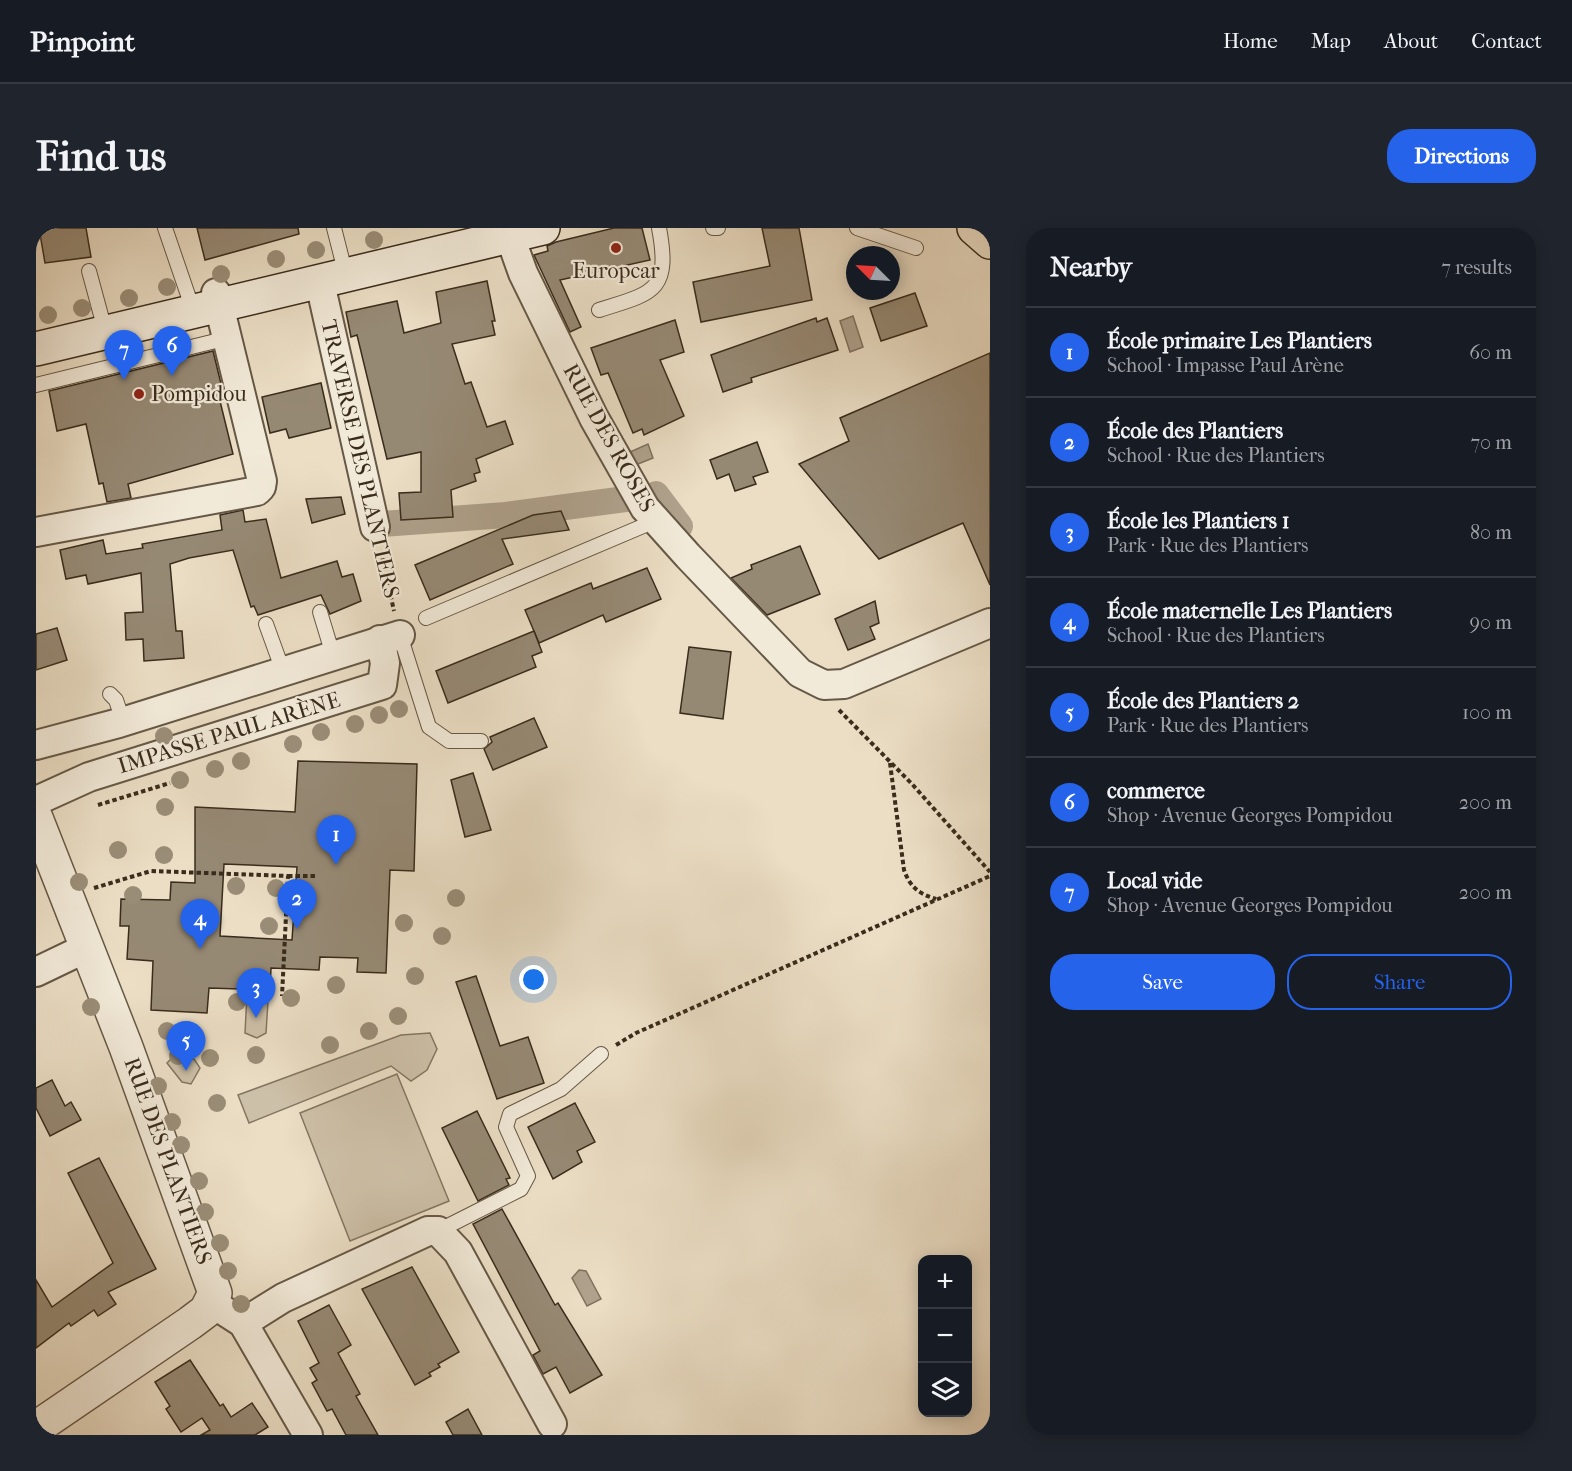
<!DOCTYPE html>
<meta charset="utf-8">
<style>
:root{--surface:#171b24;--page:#20242c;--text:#f1f3f6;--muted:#9ea1a6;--line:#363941;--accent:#2563eb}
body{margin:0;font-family:"IM FELL French Canon",serif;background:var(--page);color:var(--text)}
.controls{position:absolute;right:18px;bottom:18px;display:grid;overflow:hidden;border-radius:12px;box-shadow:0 3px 15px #0003}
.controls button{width:54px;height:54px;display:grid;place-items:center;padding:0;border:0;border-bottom:2px solid var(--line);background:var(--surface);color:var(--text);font:30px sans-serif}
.compass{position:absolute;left:810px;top:18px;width:54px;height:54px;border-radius:50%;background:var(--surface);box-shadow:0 3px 15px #0003;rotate:294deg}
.you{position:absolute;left:498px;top:752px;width:21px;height:21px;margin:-15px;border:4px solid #fff;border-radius:50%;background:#1a73e8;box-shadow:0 0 0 9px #1a73e833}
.badge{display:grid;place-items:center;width:39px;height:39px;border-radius:50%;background:var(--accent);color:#fff;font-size:20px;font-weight:700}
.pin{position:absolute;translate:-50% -50px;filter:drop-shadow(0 2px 3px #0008)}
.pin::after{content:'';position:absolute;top:32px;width:21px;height:18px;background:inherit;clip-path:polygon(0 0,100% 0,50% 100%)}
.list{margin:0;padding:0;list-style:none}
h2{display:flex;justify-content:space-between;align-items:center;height:78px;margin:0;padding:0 24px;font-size:26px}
h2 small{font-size:20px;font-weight:400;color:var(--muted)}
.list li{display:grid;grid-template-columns:39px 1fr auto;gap:18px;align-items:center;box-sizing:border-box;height:90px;padding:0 24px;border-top:2px solid var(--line)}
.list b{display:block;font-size:22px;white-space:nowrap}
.list p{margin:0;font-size:20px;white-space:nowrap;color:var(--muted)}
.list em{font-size:20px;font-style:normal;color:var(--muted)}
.actions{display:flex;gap:12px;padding:18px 24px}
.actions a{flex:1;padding:14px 0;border:2px solid var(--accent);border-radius:24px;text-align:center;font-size:21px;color:var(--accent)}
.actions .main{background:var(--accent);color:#fff}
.icon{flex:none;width:33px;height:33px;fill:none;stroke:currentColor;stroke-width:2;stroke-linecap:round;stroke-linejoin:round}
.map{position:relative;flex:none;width:954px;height:1207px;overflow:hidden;border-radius:24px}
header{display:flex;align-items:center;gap:36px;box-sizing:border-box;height:84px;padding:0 30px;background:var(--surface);border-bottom:2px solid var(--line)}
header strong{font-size:28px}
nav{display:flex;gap:33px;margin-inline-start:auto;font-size:21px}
.intro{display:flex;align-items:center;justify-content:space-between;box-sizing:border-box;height:144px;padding:0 36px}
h1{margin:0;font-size:42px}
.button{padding:15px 27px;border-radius:24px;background:var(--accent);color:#fff;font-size:21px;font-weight:700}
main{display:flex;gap:36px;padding:0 36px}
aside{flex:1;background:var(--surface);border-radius:24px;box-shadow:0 3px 15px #0003}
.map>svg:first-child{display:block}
.green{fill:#cdc0a8;stroke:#847662;stroke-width:1.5}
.water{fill:#afa18c;stroke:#80725f;stroke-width:1.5}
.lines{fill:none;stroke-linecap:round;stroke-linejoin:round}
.canal{stroke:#afa18c;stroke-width:26}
.building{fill:#968974;stroke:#3a2c1c;stroke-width:1.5;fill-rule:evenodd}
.service-casing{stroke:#665846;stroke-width:16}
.minor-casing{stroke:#665846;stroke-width:32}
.tertiary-casing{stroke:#665846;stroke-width:36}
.secondary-casing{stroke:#3a2c1c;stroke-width:36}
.primary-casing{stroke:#3a2c1c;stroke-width:36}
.path{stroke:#3a2c1c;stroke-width:4;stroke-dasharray:4.5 3;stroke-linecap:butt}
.service{stroke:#f2ead9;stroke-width:14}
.minor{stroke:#f2ead9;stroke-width:28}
.tertiary{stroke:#f2ead9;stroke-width:33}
.secondary{stroke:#f2ead9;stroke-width:33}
.primary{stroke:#ebdec5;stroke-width:33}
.tree{fill:#9a8d77}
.poi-dot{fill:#8f2418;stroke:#f2ead9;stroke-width:2}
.labels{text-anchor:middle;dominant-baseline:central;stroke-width:4.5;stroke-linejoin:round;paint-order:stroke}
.poi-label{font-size:22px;fill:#3a2c1c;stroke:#f2ead9}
.street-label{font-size:22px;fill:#3a2c1c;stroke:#f2ead9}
</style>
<header>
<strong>Pinpoint</strong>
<nav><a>Home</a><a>Map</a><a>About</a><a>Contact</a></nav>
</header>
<div class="intro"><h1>Find us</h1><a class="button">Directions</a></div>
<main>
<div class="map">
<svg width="954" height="1207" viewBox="0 0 954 1207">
<rect width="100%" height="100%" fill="#ebdec5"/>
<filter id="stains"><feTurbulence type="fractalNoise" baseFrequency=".00333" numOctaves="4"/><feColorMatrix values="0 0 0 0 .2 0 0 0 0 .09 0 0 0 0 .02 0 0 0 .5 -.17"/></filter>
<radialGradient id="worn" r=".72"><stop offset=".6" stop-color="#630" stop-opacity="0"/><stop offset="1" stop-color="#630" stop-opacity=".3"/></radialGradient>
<g class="green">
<path d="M218,765L227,766L232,773L230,805L221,810L209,805L211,767Z"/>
<path d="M394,805L401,821L391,842L375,853L355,838L213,895L202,867L365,807Z"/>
<path d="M158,831L164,840L155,856L146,854L131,835L134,832Z"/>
<path d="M361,846L413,973L314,1013L264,885Z"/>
</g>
<g class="water">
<path d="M817,88L827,119L814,124L804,93Z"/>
<path d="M612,216L617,230L597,238L592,225Z"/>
<path d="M543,1042L550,1043L565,1071L551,1078L536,1050Z"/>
</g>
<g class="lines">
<g class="canal">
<path d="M620,266L644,298"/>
<path d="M346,296L470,287L597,270"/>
</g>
</g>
<g class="building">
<path d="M3,0H50L55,29L9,35Z"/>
<path d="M161,0H262L263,6L169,32Z"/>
<path d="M578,0H606L614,32L524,52L545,99L534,104L498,27L512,23L511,18L520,14Z"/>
<path d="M726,0H763L776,72L665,94L657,54L734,38Z"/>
<path d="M451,53L459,93H456L459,107L416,116L429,156L435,154L451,199L469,193L477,216L440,231L444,244L438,246L440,253L415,262L417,289L365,292L363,265L385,264V224L351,231L321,107L315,109L310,84L361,73L368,105L405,95L400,64Z"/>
<path d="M879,65L891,98L845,113L834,80Z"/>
<path d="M780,90L781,94L791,90L802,122L715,150L716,154L687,164L675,127Z"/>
<path d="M639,92L648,124L624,132L648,188L608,207L606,201L597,205L572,145L565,147L555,120Z"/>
<path d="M177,123L187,164L182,165L197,226L92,256L95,270L71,274L67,255L63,256L50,196L21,203L13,163Z"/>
<path d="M954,125V357L927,295L843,331L763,236L813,213L804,190Z"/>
<path d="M285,155L295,200L253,210L250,201L234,205L226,169Z"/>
<path d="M721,214L732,244L717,249L720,256L699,263L693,246L681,251L674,232Z"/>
<path d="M305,269L309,286L276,295L270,271Z"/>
<path d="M207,282L209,294L230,291L245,350L301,333L306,349L317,346L325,373L294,386L285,367L222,387L218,378L215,379L197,322L153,330L134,336L140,403H146L148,430L108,433L107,411L90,412L89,385L107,384L105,345L52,356L50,347L30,351L24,322L67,312L70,326L107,320L106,316L186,302L184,287Z"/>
<path d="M525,283L533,302L466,311L477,336L394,372L379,337L497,287Z"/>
<path d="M764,318L784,366L731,387L695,350L716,341L715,337Z"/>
<path d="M611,340L625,371L570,394L567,387L503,415L489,382L555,355L557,361Z"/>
<path d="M839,373L843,395L834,399L839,411L812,422L799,391Z"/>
<path d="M21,400L31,432L0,442V406Z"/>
<path d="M498,403L506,424L496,428L500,439L412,475L400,443Z"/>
<path d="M653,419L695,424L687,491L644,485Z"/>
<path d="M498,490L511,519L457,542L448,521L456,514L454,509Z"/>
<path d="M262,533L381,536L378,643L354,642L350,745L321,744L322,730L284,729L283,742L235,740L234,762L173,760L171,785L115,782L117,733L91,731L93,698H84L85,671L134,672L135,654L159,655V579L259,584ZM188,636L261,639L256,712L184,708Z"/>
<path d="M437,545L455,602L429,609L415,552Z"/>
<path d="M440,748L464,818L492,809L508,855L461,871L420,754Z"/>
<path d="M16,852L29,878L35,874L45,892L14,908L0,880V860Z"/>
<path d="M539,875L559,914L541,923L546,934L517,951L492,899Z"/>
<path d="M441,883L474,950L470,951L473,957L442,973L406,900Z"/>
<path d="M63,930L120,1041L72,1064L80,1076L62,1088L58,1082L35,1098L33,1095L0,1120V1052L16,1079L77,1035L32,945Z"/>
<path d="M466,981L519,1077L522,1075L566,1147L534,1165L520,1139L507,1146L497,1127L504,1123L437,996Z"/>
<path d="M376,1039L423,1124L402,1136L404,1139L393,1145L395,1148L379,1157L326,1061Z"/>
<path d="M293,1077L315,1117L302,1125L324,1166L320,1168L342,1207H310L296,1181L291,1183L276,1155L281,1152L274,1140L283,1135L262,1093Z"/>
<path d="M154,1132L184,1178L187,1176L195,1189L216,1175L232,1199L219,1207H165L174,1202L166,1190L145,1204L130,1181L134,1178L119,1154Z"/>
<path d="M432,1181L446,1207H417L410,1194Z"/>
</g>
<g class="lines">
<defs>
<g id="service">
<path d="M129,0L153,70"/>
<path d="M298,0L310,47"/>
<path d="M677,0H682"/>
<path d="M821,0L880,20"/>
<path d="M53,43L66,91"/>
<path d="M563,82C617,65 635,64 623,0"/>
<path d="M0,157L192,110"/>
<path d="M284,384L297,427"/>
<path d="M390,390L619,293"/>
<path d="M230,396L247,443"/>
<path d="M364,407L393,499L413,513H445"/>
<path d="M74,466L80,472L87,493"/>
<path d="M402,1003L485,961L492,948L470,899L474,886L525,861L565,826"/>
</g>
<g id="minor">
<path d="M477,0V17L487,45L558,190L609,280L652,328L764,445L788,457L808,456L954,395"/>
<path d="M284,55L339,299"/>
<path d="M0,304L221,263L225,259L226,253L180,65"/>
<path d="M0,517L83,495L364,407"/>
<path d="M0,573L53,549L346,457L349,435L344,412"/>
<path d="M0,744L50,720"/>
<path d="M176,1075L207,1095L272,1207"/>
<path d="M207,1095L247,1070L392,1003H402L422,1024L516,1196"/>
</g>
<path id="tertiary" d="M0,590L90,819L179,1065L170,1083L154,1095L0,1200"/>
<path id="secondary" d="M0,121L507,0"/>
<path id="primary" d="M938,0L954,14"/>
</defs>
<use href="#service" class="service-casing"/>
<use href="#minor" class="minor-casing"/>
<use href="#tertiary" class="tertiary-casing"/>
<use href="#secondary" class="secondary-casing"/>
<use href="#primary" class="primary-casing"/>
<g class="path">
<path d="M345,323L358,383"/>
<path d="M803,482L876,556L954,644"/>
<path d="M854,535L868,642C874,659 883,666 900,671"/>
<path d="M62,577L134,555"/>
<path d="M252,648H282"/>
<path d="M58,660L115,643L252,648L246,768"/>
<path d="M580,817L600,805L954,648"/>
</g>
<use href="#service" class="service"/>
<use href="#minor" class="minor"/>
<use href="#tertiary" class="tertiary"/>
<use href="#secondary" class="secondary"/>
<use href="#primary" class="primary"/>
</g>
<g class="tree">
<circle cx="338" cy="12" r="9"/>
<circle cx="280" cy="22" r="9"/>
<circle cx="240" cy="31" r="9"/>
<circle cx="185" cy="46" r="9"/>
<circle cx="131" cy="59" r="9"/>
<circle cx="93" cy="70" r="9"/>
<circle cx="46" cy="80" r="9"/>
<circle cx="12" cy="87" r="9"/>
<circle cx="363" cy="481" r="9"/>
<circle cx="343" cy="487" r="9"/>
<circle cx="319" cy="496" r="9"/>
<circle cx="285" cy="504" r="9"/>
<circle cx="128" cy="508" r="9"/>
<circle cx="257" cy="516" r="9"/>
<circle cx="205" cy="533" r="9"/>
<circle cx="179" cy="541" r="9"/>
<circle cx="144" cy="552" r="9"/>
<circle cx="129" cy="579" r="9"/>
<circle cx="82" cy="622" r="9"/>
<circle cx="128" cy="627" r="9"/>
<circle cx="43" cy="654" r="9"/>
<circle cx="200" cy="658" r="9"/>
<circle cx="240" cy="660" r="9"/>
<circle cx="97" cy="667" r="9"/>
<circle cx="420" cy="670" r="9"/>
<circle cx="368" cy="695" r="9"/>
<circle cx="233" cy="698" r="9"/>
<circle cx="406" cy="708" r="9"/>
<circle cx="379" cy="748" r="9"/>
<circle cx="300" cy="757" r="9"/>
<circle cx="255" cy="770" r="9"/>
<circle cx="201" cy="774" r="9"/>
<circle cx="55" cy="779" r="9"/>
<circle cx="362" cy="788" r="9"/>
<circle cx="131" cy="803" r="9"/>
<circle cx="333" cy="803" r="9"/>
<circle cx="294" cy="817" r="9"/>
<circle cx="220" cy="827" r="9"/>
<circle cx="142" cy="828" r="9"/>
<circle cx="174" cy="830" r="9"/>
<circle cx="122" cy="858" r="9"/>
<circle cx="181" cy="875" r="9"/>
<circle cx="136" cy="894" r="9"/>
<circle cx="145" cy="917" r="9"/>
<circle cx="163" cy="953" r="9"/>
<circle cx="169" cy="984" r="9"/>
<circle cx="184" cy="1015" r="9"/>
<circle cx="192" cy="1043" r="9"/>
<circle cx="205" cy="1076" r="9"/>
</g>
<g class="poi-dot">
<circle cx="580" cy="20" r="6"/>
<circle cx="103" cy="166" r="6"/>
</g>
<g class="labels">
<g class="poi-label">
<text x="580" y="43">Europcar</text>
<text x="115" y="166" text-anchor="start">Pompidou</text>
</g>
<g class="street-label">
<text transform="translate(573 210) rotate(61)">RUE DES ROSES</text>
<text transform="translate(324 231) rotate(77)">TRAVERSE DES PLANTIERS</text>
<text transform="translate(193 505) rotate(-17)">IMPASSE PAUL ARÈNE</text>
<text transform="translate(132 933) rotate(70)">RUE DES PLANTIERS</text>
</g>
</g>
<rect width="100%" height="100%" filter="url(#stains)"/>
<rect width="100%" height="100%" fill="url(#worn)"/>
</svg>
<div class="controls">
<button>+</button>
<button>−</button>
<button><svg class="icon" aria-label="layers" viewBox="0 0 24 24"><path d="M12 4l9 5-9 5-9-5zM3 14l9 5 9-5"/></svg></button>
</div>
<svg class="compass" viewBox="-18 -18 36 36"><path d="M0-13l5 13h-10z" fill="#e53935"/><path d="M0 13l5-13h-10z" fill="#9ea1a6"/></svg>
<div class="you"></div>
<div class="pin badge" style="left:300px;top:637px">1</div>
<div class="pin badge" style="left:261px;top:701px">2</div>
<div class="pin badge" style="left:220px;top:790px">3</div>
<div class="pin badge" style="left:164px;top:721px">4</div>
<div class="pin badge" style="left:150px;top:843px">5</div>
<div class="pin badge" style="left:136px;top:148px">6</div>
<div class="pin badge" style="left:88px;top:152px">7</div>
</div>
<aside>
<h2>Nearby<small>7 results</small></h2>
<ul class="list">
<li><span class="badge">1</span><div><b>École primaire Les Plantiers</b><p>School · Impasse Paul Arène</p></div><em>60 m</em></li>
<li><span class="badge">2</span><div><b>École des Plantiers</b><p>School · Rue des Plantiers</p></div><em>70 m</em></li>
<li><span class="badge">3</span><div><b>École les Plantiers 1</b><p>Park · Rue des Plantiers</p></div><em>80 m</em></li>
<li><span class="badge">4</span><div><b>École maternelle Les Plantiers</b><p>School · Rue des Plantiers</p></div><em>90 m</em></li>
<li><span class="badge">5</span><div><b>École des Plantiers 2</b><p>Park · Rue des Plantiers</p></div><em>100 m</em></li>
<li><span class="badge">6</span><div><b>commerce</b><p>Shop · Avenue Georges Pompidou</p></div><em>200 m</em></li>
<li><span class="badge">7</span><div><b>Local vide</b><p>Shop · Avenue Georges Pompidou</p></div><em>200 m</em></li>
</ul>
<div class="actions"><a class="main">Save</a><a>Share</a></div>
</aside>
</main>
